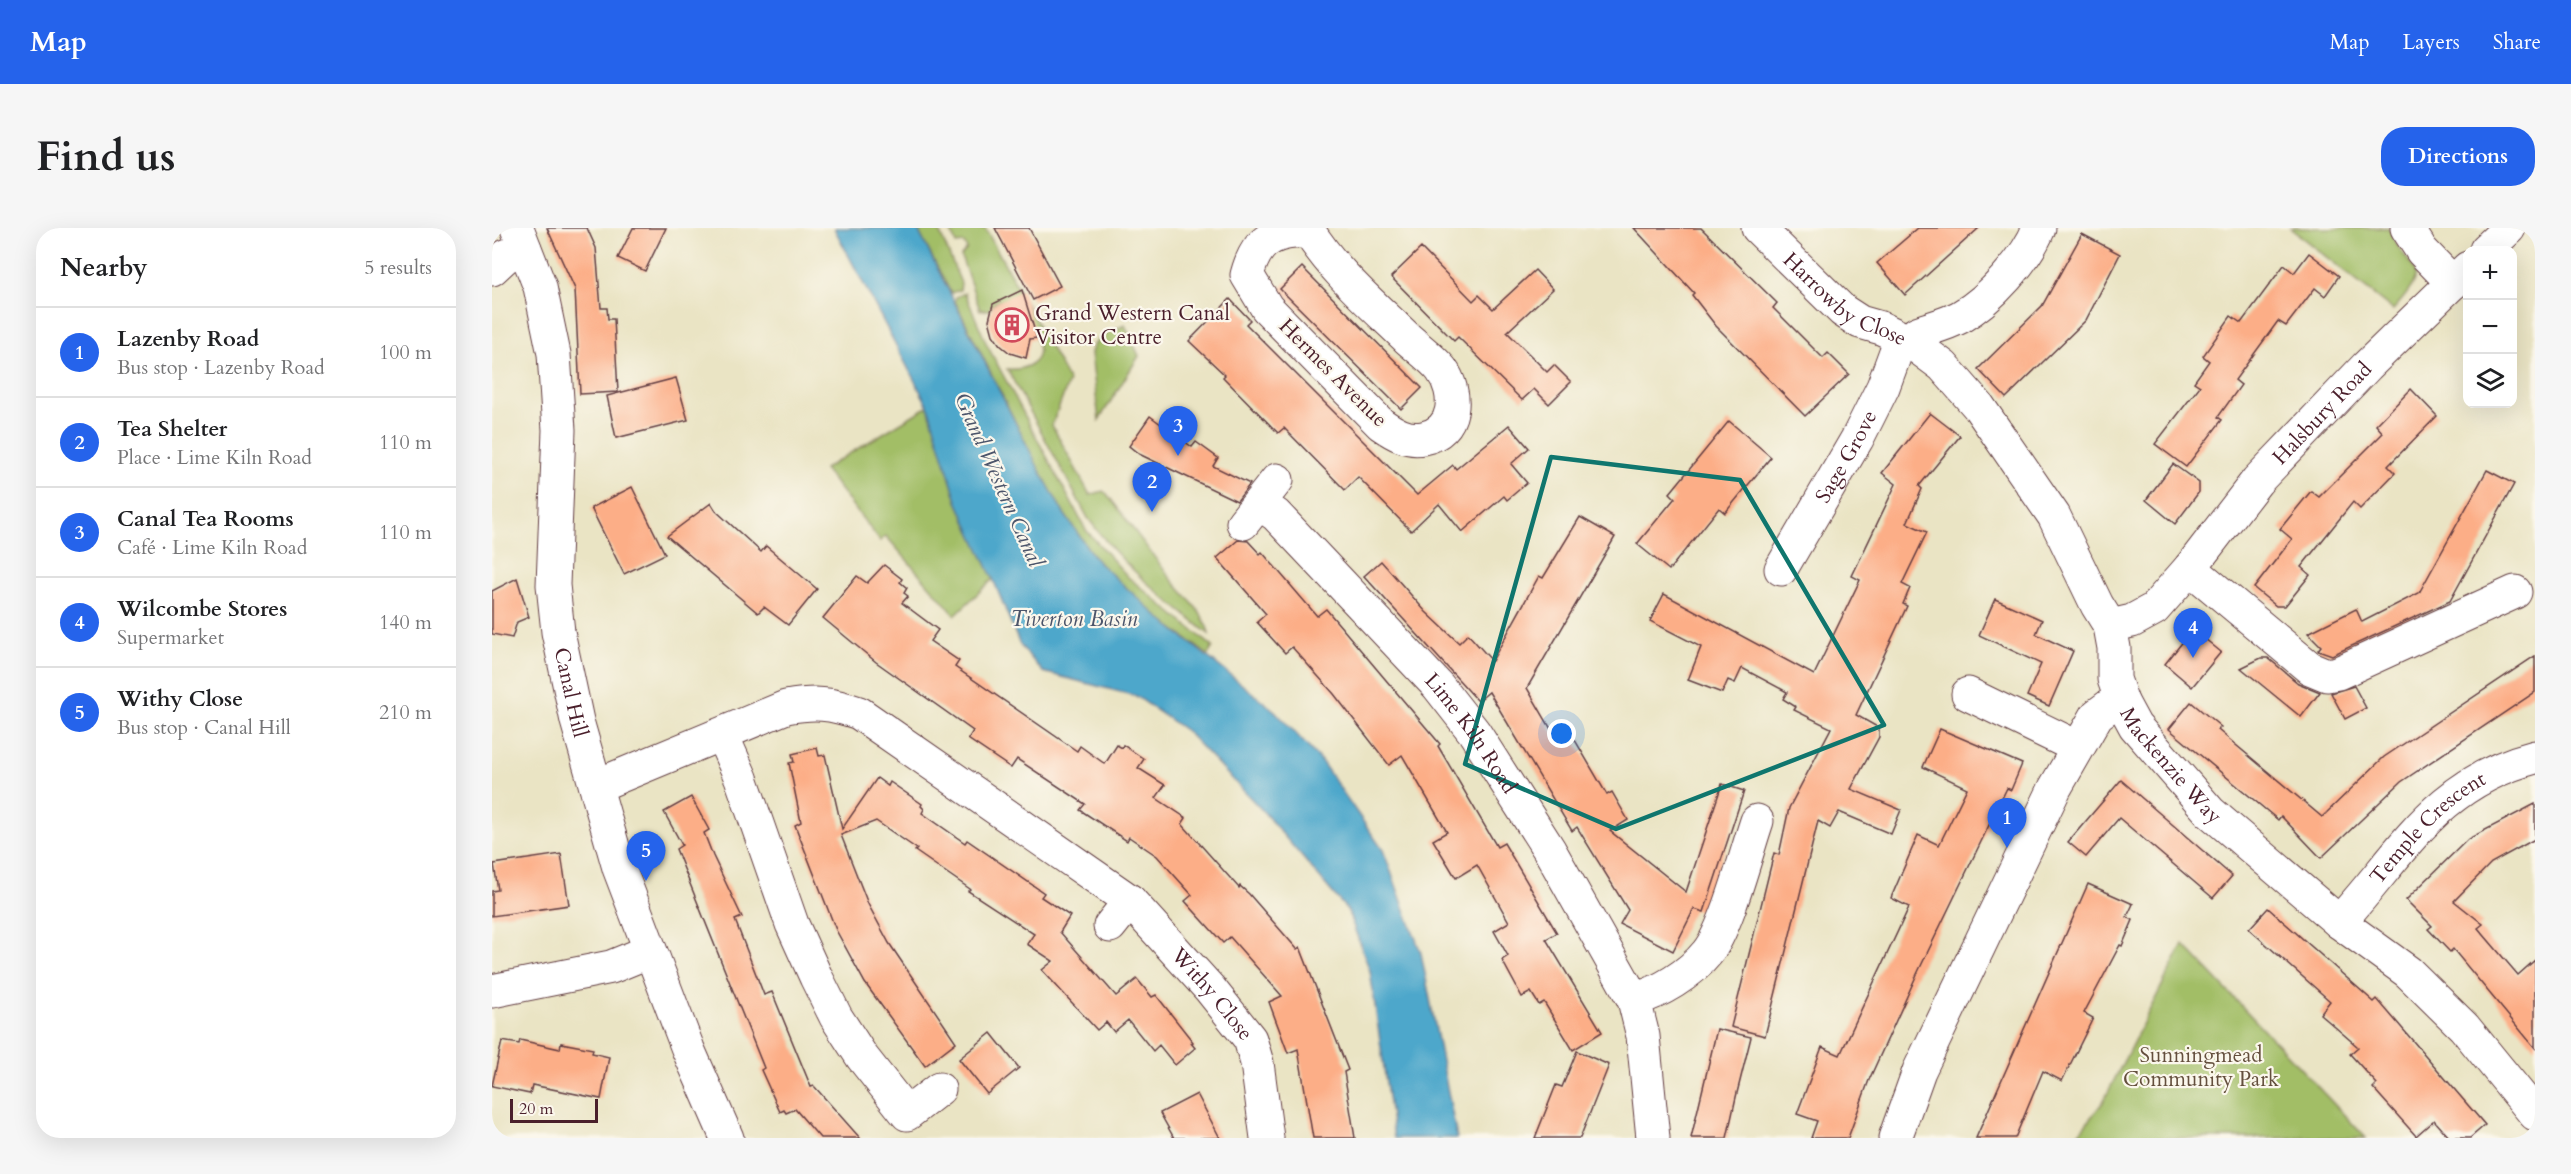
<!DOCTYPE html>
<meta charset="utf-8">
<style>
:root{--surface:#fff;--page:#f6f6f6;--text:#202124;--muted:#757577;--line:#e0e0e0;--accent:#2563eb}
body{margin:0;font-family:Cardo,serif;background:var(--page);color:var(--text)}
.controls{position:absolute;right:18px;top:18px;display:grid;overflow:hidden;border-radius:12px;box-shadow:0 6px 24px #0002}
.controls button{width:54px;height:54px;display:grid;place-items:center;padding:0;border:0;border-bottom:2px solid var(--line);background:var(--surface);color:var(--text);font:30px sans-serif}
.scale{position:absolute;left:18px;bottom:15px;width:88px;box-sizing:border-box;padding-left:6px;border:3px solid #4a1f2b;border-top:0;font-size:16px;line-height:21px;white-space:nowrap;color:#4a1f2b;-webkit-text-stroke:4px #fbf7ec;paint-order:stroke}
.you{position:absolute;left:1070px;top:506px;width:21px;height:21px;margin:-15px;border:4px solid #fff;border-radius:50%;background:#1a73e8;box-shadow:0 0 0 9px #1a73e833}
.badge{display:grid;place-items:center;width:39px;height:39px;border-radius:50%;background:var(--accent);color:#fff;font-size:20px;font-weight:700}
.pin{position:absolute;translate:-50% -50px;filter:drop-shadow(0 2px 3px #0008)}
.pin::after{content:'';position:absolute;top:32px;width:21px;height:18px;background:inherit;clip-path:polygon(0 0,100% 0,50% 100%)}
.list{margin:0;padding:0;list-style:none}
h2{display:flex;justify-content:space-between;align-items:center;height:78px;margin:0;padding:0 24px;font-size:26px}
h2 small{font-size:20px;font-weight:400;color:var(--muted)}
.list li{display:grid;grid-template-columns:39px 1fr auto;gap:18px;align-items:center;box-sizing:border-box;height:90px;padding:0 24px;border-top:2px solid var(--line)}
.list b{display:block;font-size:22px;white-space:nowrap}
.list p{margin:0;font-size:20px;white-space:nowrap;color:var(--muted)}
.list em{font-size:20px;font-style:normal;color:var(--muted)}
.icon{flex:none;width:33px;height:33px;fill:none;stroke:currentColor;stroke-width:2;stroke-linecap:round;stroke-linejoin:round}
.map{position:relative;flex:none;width:2043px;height:910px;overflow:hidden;border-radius:24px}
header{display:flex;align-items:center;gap:36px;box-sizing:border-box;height:84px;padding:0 30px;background:var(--accent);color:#fff}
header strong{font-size:28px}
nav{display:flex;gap:33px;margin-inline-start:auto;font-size:21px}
.intro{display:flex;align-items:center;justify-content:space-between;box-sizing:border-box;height:144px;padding:0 36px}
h1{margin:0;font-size:42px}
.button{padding:15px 27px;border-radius:24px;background:var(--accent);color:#fff;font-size:21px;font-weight:700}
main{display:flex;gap:36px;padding:0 36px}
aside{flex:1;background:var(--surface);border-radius:24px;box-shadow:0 6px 24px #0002}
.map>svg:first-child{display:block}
.green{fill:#a2be66;stroke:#766e48;stroke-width:1.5}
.water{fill:#4ea7cb;stroke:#4c637b;stroke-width:1.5}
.building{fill:#fcae87}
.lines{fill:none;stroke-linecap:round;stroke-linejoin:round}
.minor-casing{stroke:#623d42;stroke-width:35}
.minor{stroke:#fff;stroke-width:33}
.marked{fill:none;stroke:#0f766e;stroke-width:4.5;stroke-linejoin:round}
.labels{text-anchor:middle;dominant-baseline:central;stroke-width:4.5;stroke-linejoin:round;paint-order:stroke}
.street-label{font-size:21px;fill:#4a1f2b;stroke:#fbf7ec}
.poi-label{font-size:21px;fill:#4a1f2b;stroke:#fbf7ec;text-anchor:start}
.park-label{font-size:21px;fill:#644f3d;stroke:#fbf7ec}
.water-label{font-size:22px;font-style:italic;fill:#4c556b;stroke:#fbf7ec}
</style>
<header>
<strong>Map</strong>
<nav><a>Map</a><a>Layers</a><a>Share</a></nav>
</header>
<div class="intro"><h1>Find us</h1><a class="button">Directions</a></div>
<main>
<aside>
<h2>Nearby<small>5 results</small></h2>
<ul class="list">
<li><span class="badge">1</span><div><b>Lazenby Road</b><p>Bus stop · Lazenby Road</p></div><em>100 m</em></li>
<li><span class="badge">2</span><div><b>Tea Shelter</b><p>Place · Lime Kiln Road</p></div><em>110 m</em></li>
<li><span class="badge">3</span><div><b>Canal Tea Rooms</b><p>Café · Lime Kiln Road</p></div><em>110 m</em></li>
<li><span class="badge">4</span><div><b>Wilcombe Stores</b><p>Supermarket</p></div><em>140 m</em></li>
<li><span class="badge">5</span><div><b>Withy Close</b><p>Bus stop · Canal Hill</p></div><em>210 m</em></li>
</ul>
</aside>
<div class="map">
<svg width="2043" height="910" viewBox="0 0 2043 910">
<rect width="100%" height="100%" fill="#fbf7ec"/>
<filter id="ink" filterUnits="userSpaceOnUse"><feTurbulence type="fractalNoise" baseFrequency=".0167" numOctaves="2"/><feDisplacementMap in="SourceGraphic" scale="12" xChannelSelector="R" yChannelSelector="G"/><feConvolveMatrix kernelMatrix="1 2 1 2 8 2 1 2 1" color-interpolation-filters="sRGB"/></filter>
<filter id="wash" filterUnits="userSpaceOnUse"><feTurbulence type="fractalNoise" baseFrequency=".008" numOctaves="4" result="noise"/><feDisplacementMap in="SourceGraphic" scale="24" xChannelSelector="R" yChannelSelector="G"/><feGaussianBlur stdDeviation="1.35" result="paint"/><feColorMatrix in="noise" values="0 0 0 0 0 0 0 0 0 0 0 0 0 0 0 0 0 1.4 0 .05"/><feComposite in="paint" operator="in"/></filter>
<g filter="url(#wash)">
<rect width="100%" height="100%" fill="#eae4c4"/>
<g class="green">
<path d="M425,0H446L469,55L468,62L459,65Z"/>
<path d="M493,0L577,153L560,197L598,267L611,263L615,266C637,295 658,324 680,352C694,369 712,383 717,406C672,370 629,337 596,290L515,141C524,142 530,141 538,137C563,123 528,87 518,72C508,72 502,72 497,82H488L469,28L475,21L472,15L464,16L458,1Z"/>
<path d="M1798,0H1897C1914,47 1945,34 1901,82Z"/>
<path d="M473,65L495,117L594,302L636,349L721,419L716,427L671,393L604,332L571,284L546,239L463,73L464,69Z"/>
<path d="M633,97L647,128L607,192L599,125C602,108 619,104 633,97Z"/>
<path d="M436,178L465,273L501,351L463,387L394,308L388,313L332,241Z"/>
<path d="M1691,716L1874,910H1583L1611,874Z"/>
</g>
<path class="water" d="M342,0H425L546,239L571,284L604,332L671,393L783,483L829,533L891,622L929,725L965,910H902L878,743L856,683L770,582L694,503L644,468L551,444L528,417L501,351L465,273L436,178Z"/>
<g id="blocks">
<g class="building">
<path d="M55,0H95L104,20L109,80H115L116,91H122L126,164L88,166L83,61Z"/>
<path d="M141,0H174L153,43L126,30Z"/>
<path d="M503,0H537L568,58L541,72Z"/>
<path d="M1142,0H1209L1285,75L1281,80L1331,130L1336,125L1357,146L1313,188L1224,98L1200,67L1202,65Z"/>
<path d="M1426,0H1487L1413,67L1385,35Z"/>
<path d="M1590,6L1628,26L1594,92L1514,170L1486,141L1550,78Z"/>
<path d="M929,20L981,73L987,67L1001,81L1043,42L1061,61L1015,104L1055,144L1062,137L1079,154L1057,176L1042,161L1030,172L966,109L962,113L899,49Z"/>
<path d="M1817,25L1847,48L1833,68L1823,60L1794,98L1786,93L1743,152L1749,157L1726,189L1730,192L1694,239L1663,216L1708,158L1702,154L1717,133L1711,128L1739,88L1749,95L1792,37L1802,45Z"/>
<path d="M810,39L930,160L909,181L788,61Z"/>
<path d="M530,62L545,110L538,111L534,130L518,125L508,117L501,107L497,92L501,76Z"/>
<path d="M738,71L758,92L754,96L925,267L961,237L964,241L1017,197L1037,220L1019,236L1035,255L1015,272L1012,268L970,304L947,276L919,303L866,249L853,262L792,200L786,205L731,149L733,147L697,113Z"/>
<path d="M184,150L196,192L124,210L115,168Z"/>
<path d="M1919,161L1945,188L1896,238L1903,245L1868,281L1861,274L1809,339L1818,347L1793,378H1784L1762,360L1800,311L1788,301L1819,263L1827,269L1891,205L1884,197Z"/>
<path d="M1438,185L1468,208L1427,258L1430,261L1415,295L1435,304L1410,356L1418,360L1411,376L1415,378L1364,487L1387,500V509L1359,561L1409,582L1399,606L1347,584L1338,600L1326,593L1273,808L1239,799L1282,625L1287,627L1297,580L1339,500L1302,482L1304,479L1291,471L1295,464L1250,440L1243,455L1236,452L1230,465L1196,452L1209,419L1158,393L1172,366L1322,447L1368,352L1360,348L1404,256L1390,245Z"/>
<path d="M658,188L700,219L704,214L726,230L721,238L758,256L745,273L647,226L637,218Z"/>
<path d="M1237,193L1279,229L1233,285L1227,280L1177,342L1145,316L1183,270L1178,265Z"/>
<path d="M1681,236L1707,255V264L1683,296L1654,272Z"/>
<path d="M1995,242L2022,256L1958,373L1840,427L1826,422L1829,418L1816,405L1864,381L1870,394L1927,365Z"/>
<path d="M140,259L173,326L132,346L99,280Z"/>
<path d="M219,275L224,283L269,324L274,318L325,361L296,397L272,379L266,385L175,308Z"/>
<path d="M1088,289L1123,309L1035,460L1063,508L1076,500L1115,567L1120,564L1136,592L1118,603L1194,664L1230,556L1252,563L1212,684L1202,681L1181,723L1128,696L1136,682L1085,599L1080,603L997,464L986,473L872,348L889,333L934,384L967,415L976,406L1000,433L1047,348L1051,350Z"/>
<path d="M746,312L756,313L768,326L770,324L825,388L834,381L948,516L946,518L1005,619L1012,615L1065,705L1054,711L1110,804L1081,822L1052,774L1047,777L1039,764L1030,769L1010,732L1016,728L1002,703L1017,694L985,637L964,650L941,612L955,604L910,527L897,537L842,466L800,419L793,425L765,394L774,386L725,330Z"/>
<path d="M392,337L410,351L408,354L415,360L412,365L416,368L410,375L446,402L438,413L467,433L463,439L585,523L588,518L613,536L625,517L630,520L631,517L652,531L646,540L673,557L664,570L694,590L690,596L747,660L748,658L757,666L805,721L808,719L856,842L852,844L863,910H821L806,821L796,825L777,774L790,768L738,709L731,715L693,673L700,667L665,628L637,609L635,613L588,582L593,576L525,531L519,540L476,511L481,503L384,434L331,390L365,348L375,355Z"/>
<path d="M25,350L37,389L25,394L20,410L0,406V363Z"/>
<path d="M1503,371L1550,392L1544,406L1581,423L1557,478L1535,468L1549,436L1487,407Z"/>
<path d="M1701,401L1729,424L1700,459L1673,436Z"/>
<path d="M2043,428V464L1909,554L1829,630L1789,588L1786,592L1677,501L1699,474L1729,499L1726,502L1830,589L1892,529Z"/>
<path d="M1769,430H1776L1806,455L1828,464L1809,489L1749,440Z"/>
<path d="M1862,458L1874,480L1853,491L1839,465Z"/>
<path d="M1448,501L1530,536L1519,562L1515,560L1426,744L1377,852L1356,910H1319L1325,893L1305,886L1330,819L1348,827L1417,679L1399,670L1426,607L1447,617L1475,560L1431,539Z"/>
<path d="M325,520L327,528L333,527L350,601L385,550L396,558L398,554L430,576L429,578L432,581L430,585L473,615L475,612L552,665L549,669L578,688L568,704L624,768L645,751L660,769L664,767L701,814L699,815L703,820L683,837L667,817L661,823L636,792L622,804L614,794L605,802L550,742L561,733L535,716L542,706L476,663L478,661L423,623L425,621L384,593L349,607L376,676L397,715L464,814L433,838L373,755L344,702L303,597L309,594L297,535L302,534L300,526Z"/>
<path d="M1629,552L1740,648L1721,670L1627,590L1594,629L1576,614Z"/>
<path d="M199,569L217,602L212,605L221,628L250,689L243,692L272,767L280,764L319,859L322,858L368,910H328L303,881L294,885L292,882L288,884L269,842L272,840L184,621L190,617L172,584Z"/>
<path d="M2043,576V611L1999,635L1962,673L1991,696L1986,700L2026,747L2043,732V820L1961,721L1958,724L1936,701L1940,698L1914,672L1976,611Z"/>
<path d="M69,626L77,677L0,688V663L6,662L2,636Z"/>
<path d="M1596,656L1641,676L1635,689L1641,692L1630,718L1628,717L1592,785L1601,790L1570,853L1551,843L1523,910H1484Z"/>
<path d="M1776,680L1882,774L1885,771L1993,897L1978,910H1958L1942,892L1924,908L1881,860L1885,856L1858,826L1866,819L1828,786L1838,773L1757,701Z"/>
<path d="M1225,801L1259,809L1244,869L1235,910H1199Z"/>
<path d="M499,805L527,840L495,866L467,831Z"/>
<path d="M28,812L68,821L69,815L101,821L100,825L117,829L109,871L40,857L38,866L0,858L10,813L27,816Z"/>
<path d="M1085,823L1117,837L1088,910H1043L1064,857L1070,859Z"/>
<path d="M705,866L728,910H682L668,885Z"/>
</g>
</g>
</g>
<g filter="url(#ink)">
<use href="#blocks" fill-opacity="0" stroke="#623d42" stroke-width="1.5"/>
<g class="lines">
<defs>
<g id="minor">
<path id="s1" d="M25,0L48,59L62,126L67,202L61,357L66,404L85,493L127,640L196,821L235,910"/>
<path id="s2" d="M1266,0L1351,83L1368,94L1389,100L1420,115L1425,105C1439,100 1455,96 1468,89C1498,72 1534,32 1547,0"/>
<path d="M1915,0L1930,23L1961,55"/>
<path d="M816,2C842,44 880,76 915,110C926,120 940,130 949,141C967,165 965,204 931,210C915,213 902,205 889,196L775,80L755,47C761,25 770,9 795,5C802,4 811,4 817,0"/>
<path d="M1994,22L2017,0"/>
<path d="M0,41L14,28L33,21"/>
<path id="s3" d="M1420,115L1451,138L1487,179L1562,288L1605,377L1618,398L1622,420V451L1630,474L1643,498L1718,584L1847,694L1916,744L1972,799L2043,886"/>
<path id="s4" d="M767,275L784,287L946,458L982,504L1058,623L1142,772L1151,808L1161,910"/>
<path d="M751,295L785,252"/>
<path d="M1698,340L1818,440L1835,447L1846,445L2023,364"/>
<path id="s5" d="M1289,341L1365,211L1391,159L1409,110"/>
<path id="s6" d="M1618,398L1640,393L1662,381L1698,340L1765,253L1875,138L1976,40"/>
<path d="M1476,466L1585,519"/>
<path d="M230,507L249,550L300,696L324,749L344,789L370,829L415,886L447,861"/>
<path id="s7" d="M104,558L294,479C323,474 338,475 367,485L638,673L718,761L758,811L765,835L775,910"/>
<path id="s8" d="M1847,694C1911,625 1943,555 2043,529"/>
<path d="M618,698L638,673"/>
<path d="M0,763L119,739L158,723"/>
<path d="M1142,772C1168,764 1197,747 1215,725C1235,701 1254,625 1265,593"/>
<path d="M1403,910L1427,843L1563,560L1605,487L1617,478L1630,474"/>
</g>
</defs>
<use href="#minor" class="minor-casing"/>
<use href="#minor" class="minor"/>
</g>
</g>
<path class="marked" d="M1059,229L1248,252L1392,497L1124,601L973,536Z"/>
<defs>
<symbol id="building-ring" viewBox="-11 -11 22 22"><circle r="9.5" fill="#fbf7ec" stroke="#d1495b" stroke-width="1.5"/><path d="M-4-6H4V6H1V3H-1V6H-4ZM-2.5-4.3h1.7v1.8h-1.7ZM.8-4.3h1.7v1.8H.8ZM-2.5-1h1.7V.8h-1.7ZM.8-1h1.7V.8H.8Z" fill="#d1495b"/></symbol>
</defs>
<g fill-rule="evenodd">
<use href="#building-ring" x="501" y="78" width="38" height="38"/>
</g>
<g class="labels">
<g class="street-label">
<text stroke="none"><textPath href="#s2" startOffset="114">Harrowby Close</textPath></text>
<text transform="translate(841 145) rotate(45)">Hermes Avenue</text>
<text stroke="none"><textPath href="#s6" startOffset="306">Halsbury Road</textPath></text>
<text stroke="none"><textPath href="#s5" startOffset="130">Sage Grove</textPath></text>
<text stroke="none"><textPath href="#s1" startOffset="472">Canal Hill</textPath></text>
<text stroke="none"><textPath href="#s4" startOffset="314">Lime Kiln Road</textPath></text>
<text stroke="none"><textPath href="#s3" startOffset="507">Mackenzie Way</textPath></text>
<text stroke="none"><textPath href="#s8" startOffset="130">Temple Crescent</textPath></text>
<text stroke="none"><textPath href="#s7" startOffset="734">Withy Close</textPath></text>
</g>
<g class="poi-label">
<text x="543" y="85">Grand Western Canal<tspan x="543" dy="24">Visitor Centre</tspan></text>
</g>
<g class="park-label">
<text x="1709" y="827">Sunningmead<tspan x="1709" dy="24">Community Park</tspan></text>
</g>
<g class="water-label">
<text transform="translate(507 252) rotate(66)">Grand Western Canal</text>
<text x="582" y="391">Tiverton Basin</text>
</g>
</g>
</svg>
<div class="controls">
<button>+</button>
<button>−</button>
<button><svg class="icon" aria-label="layers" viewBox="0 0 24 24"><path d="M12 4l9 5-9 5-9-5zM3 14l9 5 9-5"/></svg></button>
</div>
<div class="scale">20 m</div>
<div class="you"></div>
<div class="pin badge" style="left:1515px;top:620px">1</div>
<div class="pin badge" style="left:660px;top:284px">2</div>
<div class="pin badge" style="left:686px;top:228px">3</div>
<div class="pin badge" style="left:1701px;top:430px">4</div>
<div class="pin badge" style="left:154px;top:653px">5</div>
</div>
</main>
